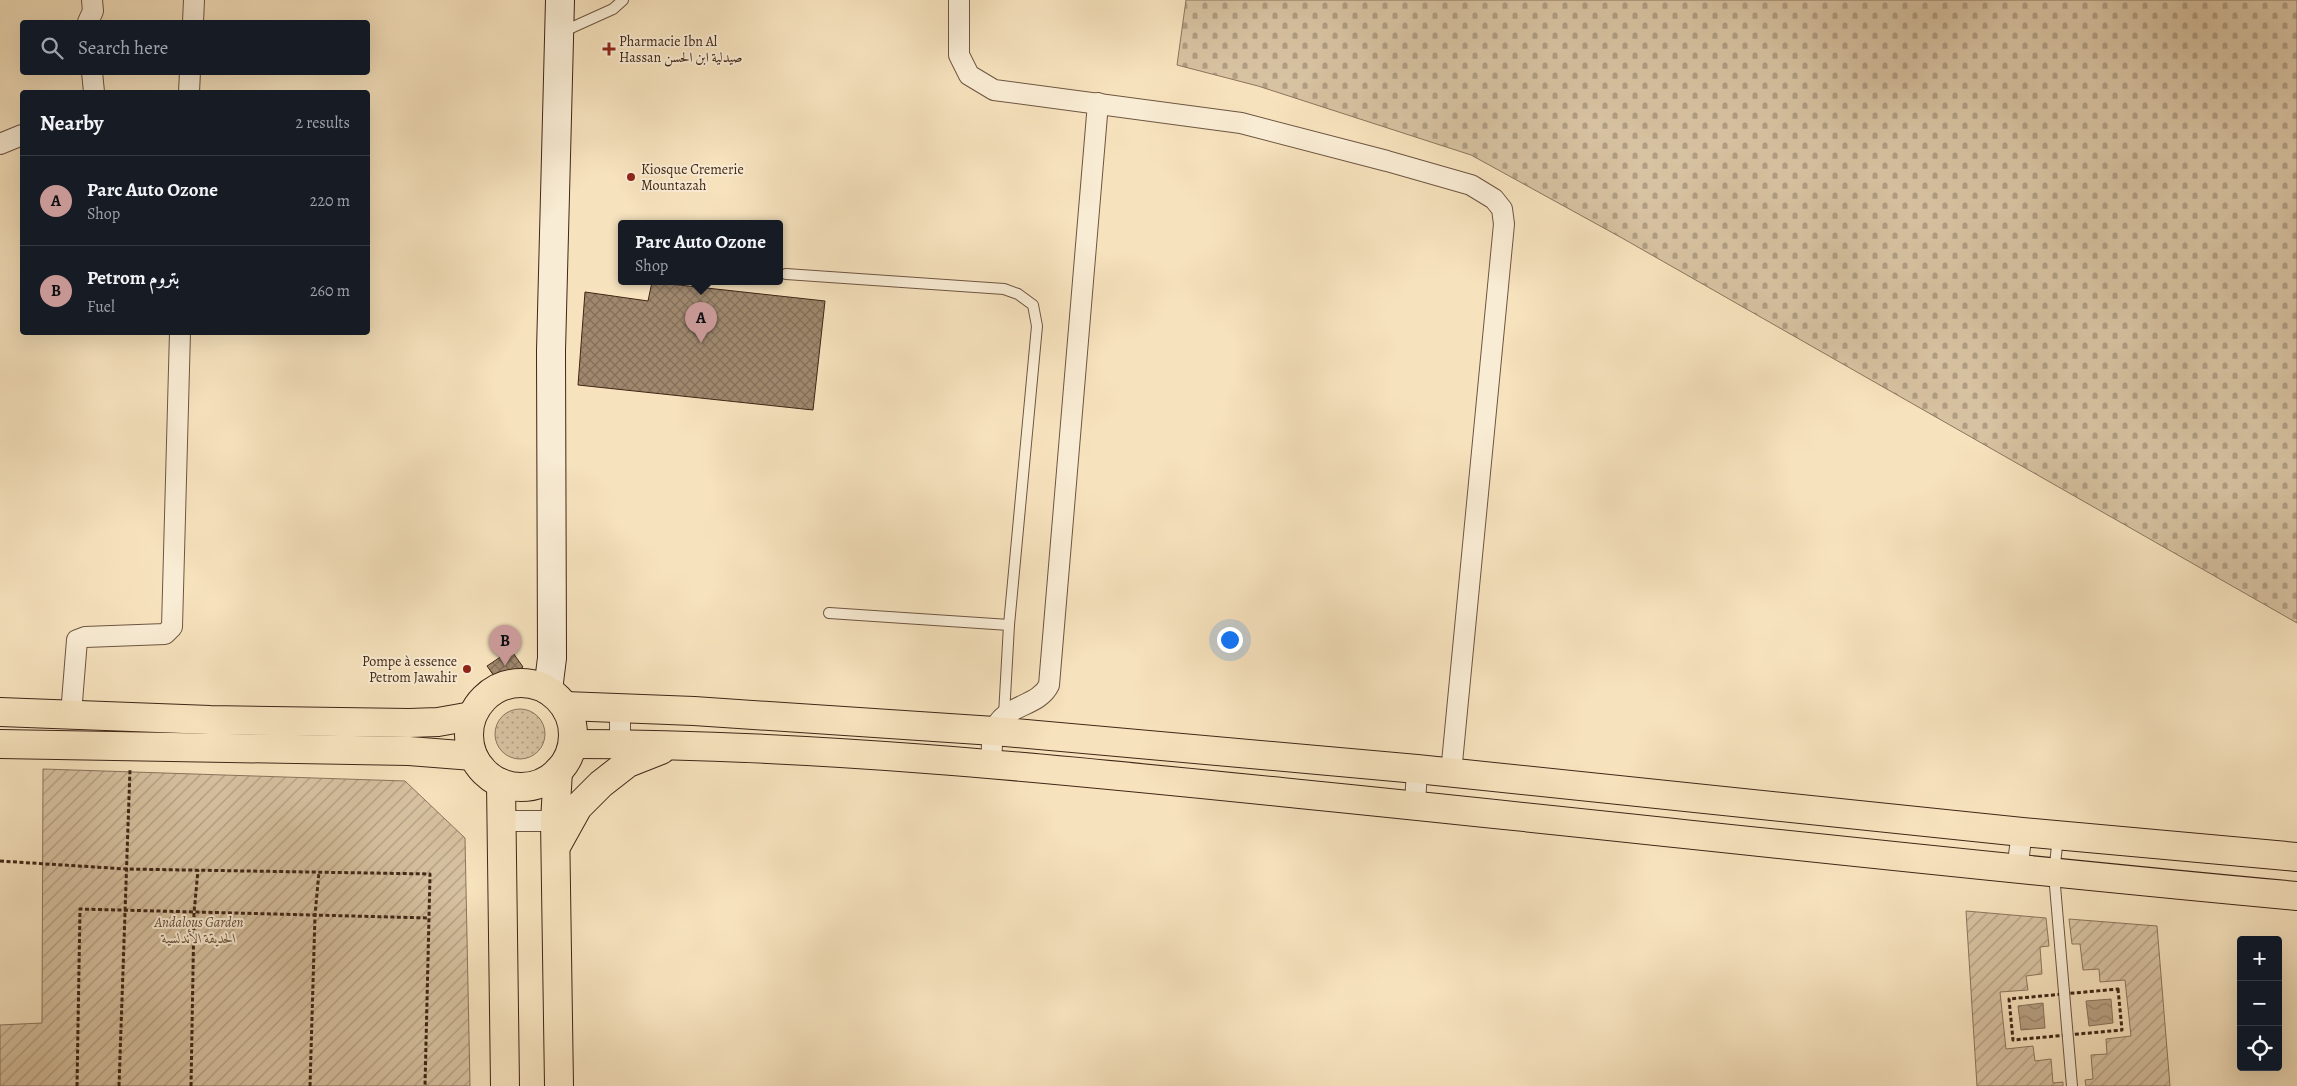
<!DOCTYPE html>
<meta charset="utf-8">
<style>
:root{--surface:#171b24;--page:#242831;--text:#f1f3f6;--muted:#9ea1a6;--line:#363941;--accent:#c59692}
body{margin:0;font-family:Alegreya,Amiri,serif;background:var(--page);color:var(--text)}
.controls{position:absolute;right:15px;bottom:15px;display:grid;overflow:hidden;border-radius:5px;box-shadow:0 5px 20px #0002}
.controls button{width:45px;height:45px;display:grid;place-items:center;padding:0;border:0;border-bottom:1px solid var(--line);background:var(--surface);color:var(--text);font:25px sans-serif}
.you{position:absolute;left:1229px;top:639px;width:18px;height:18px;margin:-12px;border:4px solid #fff;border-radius:50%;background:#1a73e8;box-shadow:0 0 0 8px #1a73e833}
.badge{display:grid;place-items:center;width:32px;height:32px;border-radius:50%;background:var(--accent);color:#111;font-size:16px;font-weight:700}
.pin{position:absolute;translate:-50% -41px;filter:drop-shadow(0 1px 2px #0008)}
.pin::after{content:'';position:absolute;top:26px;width:18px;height:15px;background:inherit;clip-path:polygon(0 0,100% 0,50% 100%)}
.popup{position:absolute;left:618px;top:220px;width:165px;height:65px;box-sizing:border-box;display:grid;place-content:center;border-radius:5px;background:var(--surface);filter:drop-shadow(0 1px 4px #0005);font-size:16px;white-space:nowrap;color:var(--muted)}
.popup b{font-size:19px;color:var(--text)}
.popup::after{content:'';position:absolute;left:50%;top:100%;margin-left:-10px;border:10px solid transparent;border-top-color:var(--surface)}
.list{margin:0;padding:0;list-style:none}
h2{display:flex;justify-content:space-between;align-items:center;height:65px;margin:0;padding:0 20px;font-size:21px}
h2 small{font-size:16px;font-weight:400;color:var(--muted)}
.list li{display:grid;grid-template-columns:32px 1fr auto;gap:15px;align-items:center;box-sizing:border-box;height:90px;padding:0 20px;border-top:1px solid var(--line)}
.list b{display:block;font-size:19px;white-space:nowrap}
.list p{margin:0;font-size:16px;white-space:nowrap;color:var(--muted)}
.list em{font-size:16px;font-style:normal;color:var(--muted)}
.icon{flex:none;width:28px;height:28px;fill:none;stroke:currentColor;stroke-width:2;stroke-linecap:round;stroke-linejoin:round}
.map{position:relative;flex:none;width:2297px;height:1086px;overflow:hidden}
.search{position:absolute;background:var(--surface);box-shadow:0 5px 20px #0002;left:20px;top:20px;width:350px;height:55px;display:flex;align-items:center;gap:12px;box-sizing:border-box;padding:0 18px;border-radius:5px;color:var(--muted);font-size:19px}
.panel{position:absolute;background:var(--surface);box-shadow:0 5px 20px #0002;left:20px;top:90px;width:350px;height:245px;border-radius:5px}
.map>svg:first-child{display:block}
.grass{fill:url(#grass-dots);stroke:#8c745c}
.cemetery{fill:url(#cemetery-stones);stroke:#8c745c}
.garden{fill:url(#garden-furrows);stroke:#8c745c}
.water{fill:url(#water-waves);stroke:#887058}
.building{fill:url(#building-cross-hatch);stroke:#402616}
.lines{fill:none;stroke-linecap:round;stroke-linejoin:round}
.lane-casing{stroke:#6e5540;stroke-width:12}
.street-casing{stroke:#6e5540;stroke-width:22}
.secondary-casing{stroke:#402616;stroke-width:30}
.primary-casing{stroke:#402616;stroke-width:30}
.path{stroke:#402616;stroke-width:3;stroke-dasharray:4 2.5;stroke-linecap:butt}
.lane{stroke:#f9ecd4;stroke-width:10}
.street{stroke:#f9ecd4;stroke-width:20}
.secondary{stroke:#f9ecd4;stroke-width:28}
.primary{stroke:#f6e2bd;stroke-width:28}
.poi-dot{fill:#8f2418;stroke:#f9ecd4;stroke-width:2}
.labels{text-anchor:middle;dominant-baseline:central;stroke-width:4;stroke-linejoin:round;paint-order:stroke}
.poi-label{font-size:14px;fill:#402616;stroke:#f9ecd4;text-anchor:start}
.park-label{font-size:14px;font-style:italic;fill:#664d39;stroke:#f9ecd4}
</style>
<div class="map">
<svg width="2297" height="1086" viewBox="0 0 2297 1086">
<defs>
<pattern id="grass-dots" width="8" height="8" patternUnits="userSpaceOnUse" patternTransform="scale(1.25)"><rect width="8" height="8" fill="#d7c2a1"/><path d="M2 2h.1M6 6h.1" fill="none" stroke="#b09d82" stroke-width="1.8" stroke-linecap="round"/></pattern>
<pattern id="cemetery-stones" width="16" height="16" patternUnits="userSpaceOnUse" patternTransform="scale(1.25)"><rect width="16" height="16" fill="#d7c2a1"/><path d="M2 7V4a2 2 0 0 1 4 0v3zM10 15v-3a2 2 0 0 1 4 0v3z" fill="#b09d82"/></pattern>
<pattern id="garden-furrows" width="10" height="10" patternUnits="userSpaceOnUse" patternTransform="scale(1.25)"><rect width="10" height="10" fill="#d7c2a1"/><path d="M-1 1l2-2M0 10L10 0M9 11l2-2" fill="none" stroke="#b09d82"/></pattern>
<pattern id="water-waves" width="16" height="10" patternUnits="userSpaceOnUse" patternTransform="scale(1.25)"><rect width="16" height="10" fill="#b8a284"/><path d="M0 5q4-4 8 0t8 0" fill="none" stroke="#97846b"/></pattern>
<pattern id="building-cross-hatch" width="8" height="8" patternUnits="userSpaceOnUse" patternTransform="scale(1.25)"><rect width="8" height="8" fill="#9f886d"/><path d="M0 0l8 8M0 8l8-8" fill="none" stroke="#836f59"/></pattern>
</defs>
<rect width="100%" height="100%" fill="#f6e2bd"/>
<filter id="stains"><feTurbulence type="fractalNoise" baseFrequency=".004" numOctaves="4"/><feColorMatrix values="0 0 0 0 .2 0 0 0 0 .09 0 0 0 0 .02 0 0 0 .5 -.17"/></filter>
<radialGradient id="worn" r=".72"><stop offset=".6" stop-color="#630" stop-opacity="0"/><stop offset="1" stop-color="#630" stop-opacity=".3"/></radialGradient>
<circle class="grass" cx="520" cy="734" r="25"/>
<path class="cemetery" d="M1186,0H2297V623L1622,238L1471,155L1258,86L1177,65Z"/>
<g class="garden">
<path d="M43,769L405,781L465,838L470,1086H0V1025L42,1023Z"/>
<path d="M1966,911L2046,918L2049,946L2040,947L2042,974L2026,976L2028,990L2000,992L2006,1049L2033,1046L2035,1061L2051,1059L2053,1083L2063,1082V1086H1977Z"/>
<path d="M2069,919L2157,926L2170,1086H2086L2085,1080L2093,1079L2091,1055L2107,1054L2106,1039L2131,1036L2125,980L2100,982L2099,969L2083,970L2080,944H2072Z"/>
</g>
<g class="water">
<path d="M2111,999L2113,1023L2089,1026L2086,1001Z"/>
<path d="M2043,1003L2045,1028L2021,1030L2018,1006Z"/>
</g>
<g class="building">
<path d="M652,282L825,301L813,410L578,385L585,292L648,301Z"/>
<path d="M511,650L523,667L499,683L487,666Z"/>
</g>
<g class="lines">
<defs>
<g id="lane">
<path d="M562,32L613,9L623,0"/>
<path d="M786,274L1004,289L1018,294L1033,305L1037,326L1009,625L1004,715"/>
<path d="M829,613L1009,625"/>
<path d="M2058,836L2054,874L2072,1086"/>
</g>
<g id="street">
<path d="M959,0V55L969,75L994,90L1241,123L1387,161L1471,185L1494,199L1502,209L1504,224L1451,773"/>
<path d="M88,22L93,11L92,0"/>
<path d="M193,22L194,0"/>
<path d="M92,72L94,92"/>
<path d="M189,92L190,72"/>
<path d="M0,144L22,135"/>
<path d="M71,714L77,640L85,637L165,634L172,627L180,332"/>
<path d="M620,744V708"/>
<path d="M991,764C992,754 991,742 994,732C1002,704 1038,708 1049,685L1098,103"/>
<path d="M1415,805L1417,769"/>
<path d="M503,821H555"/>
<path d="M2017,870L2022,832"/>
</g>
<path id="secondary" d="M548,690L552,658L551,351L560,0"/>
<g id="primary">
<circle cx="521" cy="735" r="52"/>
<path d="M565,706L694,711L994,731L1417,769L2022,832L2297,857"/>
<path d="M0,712L210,720L409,723L438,722L472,716"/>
<path d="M0,744L409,751L473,756"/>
<path d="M573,744C819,744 1065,770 1310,795C1639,828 1968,866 2297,896"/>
<path d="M558,771L555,821L559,1086"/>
<path d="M501,783L505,1086"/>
<path d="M558,843L578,807L601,784L628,763L661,750"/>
</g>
</defs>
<use href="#lane" class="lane-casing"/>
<use href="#street" class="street-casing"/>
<use href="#secondary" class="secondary-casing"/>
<use href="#primary" class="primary-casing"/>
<g class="path">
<path d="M0,861L126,869L430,874L425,1086"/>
<path d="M2118,989L2122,1030L2013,1040L2009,999Z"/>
<path d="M77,1086L80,909L429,918"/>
<path d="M119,1086L130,769"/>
<path d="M191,1086L194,913L198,870"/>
<path d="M310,1086L315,915L319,872"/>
</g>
<use href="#lane" class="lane"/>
<use href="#street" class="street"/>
<use href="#secondary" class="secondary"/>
<use href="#primary" class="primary"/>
</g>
<g class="poi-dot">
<path d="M606.5 41.5h5v5h5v5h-5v5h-5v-5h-5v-5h5z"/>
<circle cx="631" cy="177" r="5"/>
<circle cx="467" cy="669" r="5"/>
</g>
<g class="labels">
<g class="poi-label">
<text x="619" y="41">Pharmacie Ibn Al<tspan x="619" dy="16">Hassan صيدلية ابن الحسن</tspan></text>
<text x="641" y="169">Kiosque Cremerie<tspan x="641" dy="16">Mountazah</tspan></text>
<text x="457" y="661" text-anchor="end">Pompe à essence<tspan x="457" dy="16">Petrom Jawahir</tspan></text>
</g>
<g class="park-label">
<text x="199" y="922">Andalous Garden<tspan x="199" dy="16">الحديقة الأندلسية</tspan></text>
</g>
</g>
<rect width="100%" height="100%" filter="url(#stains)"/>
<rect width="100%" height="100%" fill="url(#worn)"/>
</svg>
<div class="controls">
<button>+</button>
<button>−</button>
<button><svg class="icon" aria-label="locate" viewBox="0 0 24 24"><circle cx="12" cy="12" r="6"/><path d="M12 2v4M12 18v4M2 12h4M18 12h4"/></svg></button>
</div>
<div class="you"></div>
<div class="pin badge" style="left:701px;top:343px">A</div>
<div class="popup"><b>Parc Auto Ozone</b>Shop</div>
<div class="pin badge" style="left:505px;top:666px">B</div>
<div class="search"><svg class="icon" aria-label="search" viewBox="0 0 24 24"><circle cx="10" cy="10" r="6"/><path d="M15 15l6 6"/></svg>Search here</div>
<section class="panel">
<h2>Nearby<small>2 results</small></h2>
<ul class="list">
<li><span class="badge">A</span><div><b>Parc Auto Ozone</b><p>Shop</p></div><em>220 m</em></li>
<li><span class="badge">B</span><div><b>Petrom بتروم</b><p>Fuel</p></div><em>260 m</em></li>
</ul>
</section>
</div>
